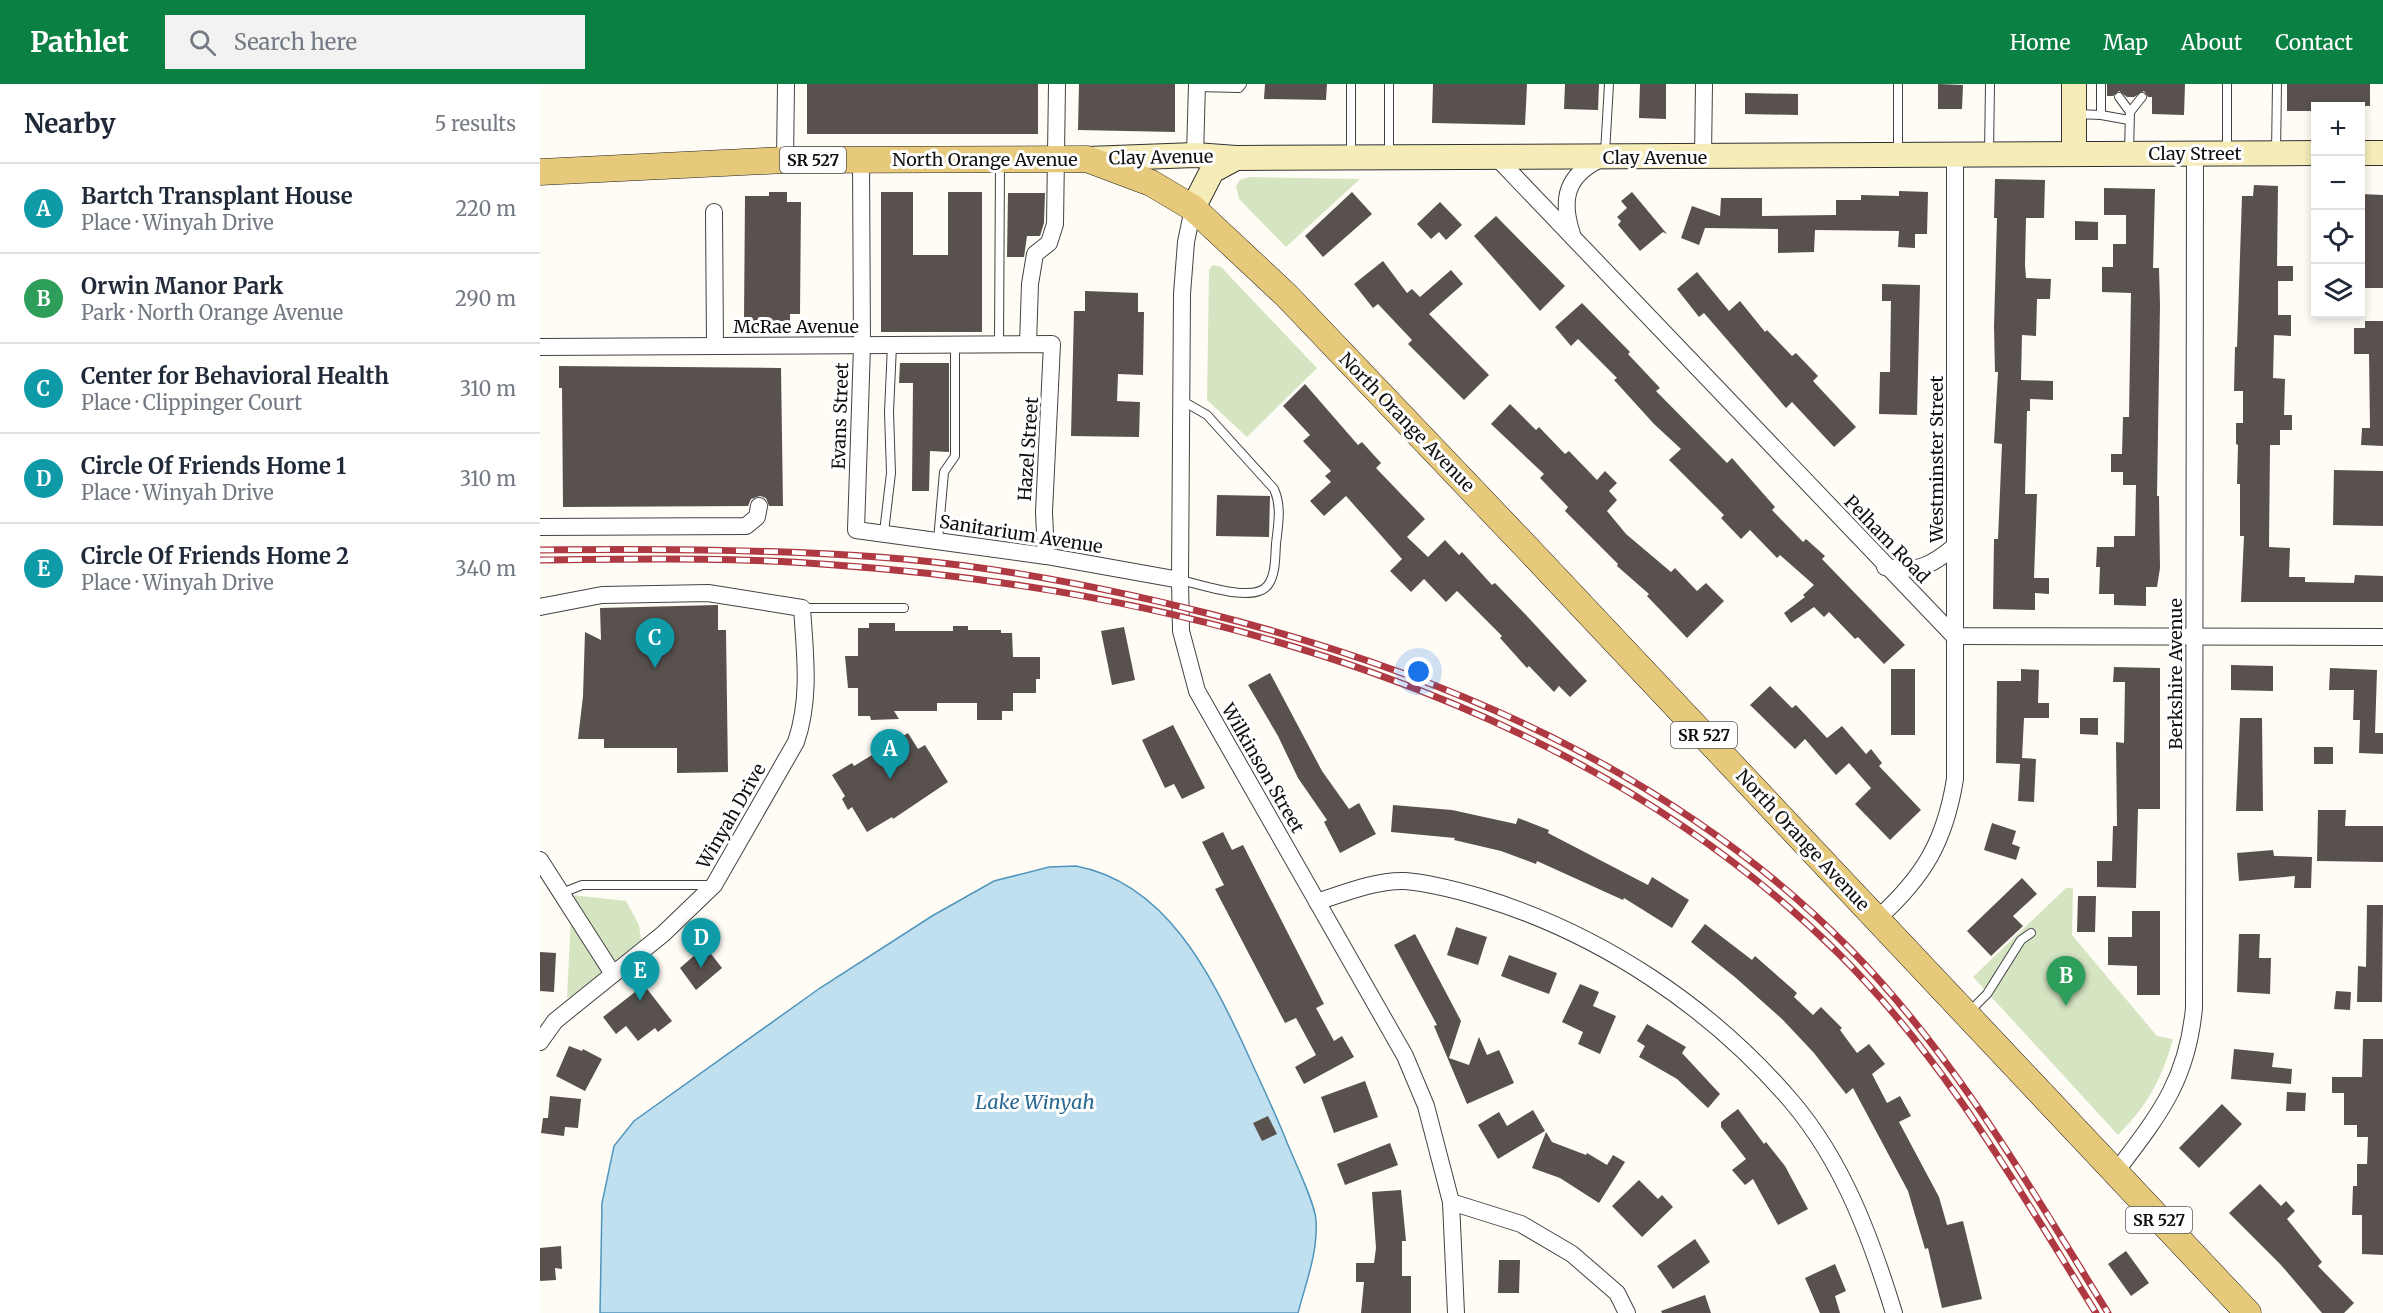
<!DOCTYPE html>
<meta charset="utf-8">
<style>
:root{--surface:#fff;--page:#f2f2f3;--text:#1f2937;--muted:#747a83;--line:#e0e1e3;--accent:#0b8043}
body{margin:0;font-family:Merriweather,serif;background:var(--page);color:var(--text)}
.controls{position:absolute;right:18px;top:18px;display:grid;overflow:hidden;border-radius:0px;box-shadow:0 3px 9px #0003}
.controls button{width:54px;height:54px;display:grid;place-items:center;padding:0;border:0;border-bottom:2px solid var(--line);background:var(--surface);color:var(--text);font:30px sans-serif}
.you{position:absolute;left:879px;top:588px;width:21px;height:21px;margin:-15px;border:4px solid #fff;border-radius:50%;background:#1a73e8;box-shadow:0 0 0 9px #1a73e833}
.badge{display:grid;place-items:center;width:39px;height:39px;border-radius:50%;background:var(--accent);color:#fff;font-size:20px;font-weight:700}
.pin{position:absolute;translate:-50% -50px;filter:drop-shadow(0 2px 3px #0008)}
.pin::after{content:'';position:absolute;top:32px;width:21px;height:18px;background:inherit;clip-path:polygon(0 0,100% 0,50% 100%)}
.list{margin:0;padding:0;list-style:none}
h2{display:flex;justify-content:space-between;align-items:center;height:78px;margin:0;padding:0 24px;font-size:26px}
h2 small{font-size:20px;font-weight:400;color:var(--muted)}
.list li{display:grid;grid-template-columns:39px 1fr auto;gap:18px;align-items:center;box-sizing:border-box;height:90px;padding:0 24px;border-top:2px solid var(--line)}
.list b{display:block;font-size:22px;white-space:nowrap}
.list p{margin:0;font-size:20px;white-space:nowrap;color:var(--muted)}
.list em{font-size:20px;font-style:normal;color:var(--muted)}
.icon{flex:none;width:33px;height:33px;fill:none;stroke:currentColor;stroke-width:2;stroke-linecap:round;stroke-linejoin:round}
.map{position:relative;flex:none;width:1843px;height:1229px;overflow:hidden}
header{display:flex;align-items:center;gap:36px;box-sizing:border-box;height:84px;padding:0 30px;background:var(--accent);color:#fff}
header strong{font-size:28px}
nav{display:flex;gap:33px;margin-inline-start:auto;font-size:21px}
.search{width:420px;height:54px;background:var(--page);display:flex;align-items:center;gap:15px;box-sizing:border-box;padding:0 21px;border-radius:0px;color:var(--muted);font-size:22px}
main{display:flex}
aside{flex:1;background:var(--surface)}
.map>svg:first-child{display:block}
.green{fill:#d5e5c2}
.water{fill:#c0dfef;stroke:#5095bd;stroke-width:1.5}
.building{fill:#58514e}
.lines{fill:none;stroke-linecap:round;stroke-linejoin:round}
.lane-casing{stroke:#434343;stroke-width:10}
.street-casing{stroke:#434343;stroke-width:18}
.secondary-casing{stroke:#323232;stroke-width:26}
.primary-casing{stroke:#212121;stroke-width:27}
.lane{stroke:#fff;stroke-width:8}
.street{stroke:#fff;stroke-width:16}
.secondary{stroke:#f5ecb8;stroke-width:24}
.primary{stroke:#e7c97b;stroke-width:26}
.rail-casing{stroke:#af3943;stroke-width:7}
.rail{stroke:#fff;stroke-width:4.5;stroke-dasharray:14;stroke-linecap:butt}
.labels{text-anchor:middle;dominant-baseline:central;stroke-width:6;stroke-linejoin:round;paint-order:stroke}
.shield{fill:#fff;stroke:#585858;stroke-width:1.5}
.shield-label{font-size:16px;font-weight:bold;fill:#101010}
.street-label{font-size:18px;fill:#101010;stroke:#fff}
.water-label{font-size:20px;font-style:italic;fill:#286993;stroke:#fff}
</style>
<header>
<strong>Pathlet</strong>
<div class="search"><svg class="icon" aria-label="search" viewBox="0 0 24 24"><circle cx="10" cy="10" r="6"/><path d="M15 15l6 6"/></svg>Search here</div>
<nav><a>Home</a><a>Map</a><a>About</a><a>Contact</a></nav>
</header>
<main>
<aside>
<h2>Nearby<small>5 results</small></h2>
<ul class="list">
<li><span class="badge" style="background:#0f9aa8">A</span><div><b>Bartch Transplant House</b><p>Place · Winyah Drive</p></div><em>220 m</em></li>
<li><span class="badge" style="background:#2e9e5b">B</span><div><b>Orwin Manor Park</b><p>Park · North Orange Avenue</p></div><em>290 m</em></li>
<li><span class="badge" style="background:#0f9aa8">C</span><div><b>Center for Behavioral Health</b><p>Place · Clippinger Court</p></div><em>310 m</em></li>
<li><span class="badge" style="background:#0f9aa8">D</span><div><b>Circle Of Friends Home 1</b><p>Place · Winyah Drive</p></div><em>310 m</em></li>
<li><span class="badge" style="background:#0f9aa8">E</span><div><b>Circle Of Friends Home 2</b><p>Place · Winyah Drive</p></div><em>340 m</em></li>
</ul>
</aside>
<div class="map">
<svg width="1843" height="1229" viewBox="0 0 1843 1229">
<rect width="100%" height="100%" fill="#fefcf5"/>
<g class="green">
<path d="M709,93L820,95L746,163L699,115L696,102L700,96Z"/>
<path d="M673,181L681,183L777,284L707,353L667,316L669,186Z"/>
<path d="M1526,804H1533L1532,851L1617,952L1633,955C1622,995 1607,1022 1578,1051L1433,893Z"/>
<path d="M32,811L86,817L99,841L101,856L32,912L27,914Z"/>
</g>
<path class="water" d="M536,782C626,799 670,889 705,964C718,993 732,1022 744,1051C751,1070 775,1118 776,1136C778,1169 766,1198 758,1229H60L62,1119L74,1062L94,1037L280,904L392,832L454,797L509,783Z"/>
<g class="building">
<rect x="267" y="0" width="231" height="50"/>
<path d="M539,0H635V48L538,46Z"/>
<path d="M725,0H787L786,16L724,15Z"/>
<path d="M893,0H987L985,41L892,39Z"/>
<path d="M1025,0H1059L1058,26L1024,25Z"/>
<path d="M1100,0H1126V35L1099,34Z"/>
<path d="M1398,0L1423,1L1422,25H1398Z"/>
<path d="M1567,0H1645L1644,31L1612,30V13H1608L1604,7L1594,13H1587L1579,7L1573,12H1567Z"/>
<path d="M1747,0H1830V22H1776V27H1747Z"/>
<path d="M1205,9L1258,10V31L1205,30Z"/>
<path d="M1455,95L1505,96L1504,134H1486L1485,181L1486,194L1511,195L1510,215H1497L1496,252L1482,251L1481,296L1513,297V316L1490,315V327H1487L1485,410H1497L1494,494H1509V510L1495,509V526L1453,525L1454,455H1458L1462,360L1454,359L1458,288H1455L1454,243L1457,134H1454Z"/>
<path d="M1714,101L1738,102L1737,182H1753V197H1738V231H1751V252L1734,251L1733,294L1745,295L1744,331H1752V346H1740V361H1730L1729,463L1750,464L1749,493H1765V498L1814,499L1815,491L1843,492V518H1701L1704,452H1700V400H1697L1698,361L1696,360V339H1703V307H1694L1695,263H1697L1702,112H1713Z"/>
<path d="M1564,104L1615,105L1613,184H1619L1620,221L1617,412H1619L1620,484L1617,503H1606V522L1574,521V510H1559L1560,483H1556L1557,463H1574V452H1595L1596,401H1583V388H1571V370H1582L1583,333H1589L1591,209L1562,208V183H1573V160H1586V131H1564Z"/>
<path d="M1359,107L1388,108L1387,150H1375V164L1358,163L1359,147L1275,146L1274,168L1238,169V145L1165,144L1159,161L1141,154L1152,122L1180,132L1181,114H1222V132L1296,131V116H1321V111L1359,112Z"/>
<path d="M229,108H247V118H261L260,230H250V237H204L205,112H229Z"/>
<path d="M341,108H373V171H408V108H442V248H341Z"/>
<path d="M812,108L832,130L783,173L765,152Z"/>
<path d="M1092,108L1127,150L1123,148L1100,167L1078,141L1081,137L1077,133L1087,124L1081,117Z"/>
<path d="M468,109H505L504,139L500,152H487L484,173H467Z"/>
<path d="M1821,110L1843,111V204H1822Z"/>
<path d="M900,118L922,141L906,156L899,148L891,155L877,140Z"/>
<path d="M956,132L1025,202L1000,227L934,152Z"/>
<path d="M1535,137L1558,138V156H1535Z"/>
<path d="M843,177L867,209L872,205L880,213L911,186L923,200L889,230L949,291L924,316L868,260L872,256L838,220L833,224L814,200Z"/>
<path d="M1157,188L1189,227L1200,217L1225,248L1227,246L1252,272L1256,269L1278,292L1273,297L1316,343L1294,363L1252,318L1246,324L1164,229L1159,233L1137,205Z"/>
<path d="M1342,200L1380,201L1377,331L1339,330L1340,288H1350L1351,217H1342Z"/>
<path d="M545,207L598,209V228H604L603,291L578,290L577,317L600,318L599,353L531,352L534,227H545Z"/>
<path d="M1042,219L1090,268L1088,270L1120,304L1116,307L1187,379L1192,374L1235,423L1232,426L1263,458L1266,455L1285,472L1282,475L1365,561L1344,580L1318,553L1315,555L1289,528L1284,533L1274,523L1251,539L1244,529L1265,513L1263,511L1274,501L1240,471L1237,474L1210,446L1201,455L1181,434L1184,431L1129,376L1141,365L1114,340L1074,296L1077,294L1038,255L1031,262L1015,243Z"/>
<path d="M1825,237H1843V362L1821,361L1822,344H1830L1829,270H1814V244H1825Z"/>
<path d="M360,279H409V368L390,367L389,407H372L373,299H359Z"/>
<path d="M19,282L241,284L243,422H229L226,414L220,412L211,415L208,422L23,423L22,304H19Z"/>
<path d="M765,300L818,361L822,358L841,379L836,384L885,435L867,453L888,473L905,456L919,471L922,468L952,501L955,499L986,531L1047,597L1030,613L1019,602L1014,608L989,582L987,584L960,554L962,552L917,507L906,518L884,495L871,508L850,487L862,475L806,412L784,432L770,417L791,398L785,392L791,387L763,357L770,351L743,322Z"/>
<path d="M970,320L996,346L999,343L1025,370L1029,367L1057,396L1065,387L1077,399L1069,407L1077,416L1067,427L1086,450L1131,488L1135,484L1157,507L1166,499L1184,517L1147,554L1107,512L1109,510L1077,482L1078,480L1025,427L1028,423L1000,394L1004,390L951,340Z"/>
<path d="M1794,386L1843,387V442L1793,441Z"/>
<path d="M677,411L730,412L729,453L676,452Z"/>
<path d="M178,521V546H186L188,688L137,689V664H64V655H38L43,612L45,548L61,556L60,524Z"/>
<path d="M329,539H355V547H413V542H428V546H461V549H472L473,573H500V595H496V609H473V627H462V636H437V619H397V627H354L359,635L331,636L330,632H318V604H308L305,572H318V544H329Z"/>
<path d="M584,543L595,596L572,601L561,547Z"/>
<path d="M1691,581L1733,582V607L1691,606Z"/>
<path d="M1574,583L1620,584V725H1598L1596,804L1557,803V777H1572L1573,742H1577L1576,658L1584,659L1585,598H1573Z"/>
<path d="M1790,584L1837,586L1835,649H1843V670L1819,669L1820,636H1813L1814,606H1789Z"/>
<rect x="1351" y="585" width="24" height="66"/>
<path d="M1481,585L1499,586L1498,619H1509V634H1484L1482,674L1496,675L1494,718L1478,717L1480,680L1456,679L1457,597H1481Z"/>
<path d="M730,589L782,687L809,725L819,719L836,750L800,769L784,738L787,736L758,694L738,652L708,601Z"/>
<path d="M1230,602L1252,624L1256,621L1287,654L1302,642L1326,670L1331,665L1342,679L1339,682L1381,726L1350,756L1315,720L1331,704L1309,679L1296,691L1265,655L1255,665L1210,621Z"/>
<path d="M1540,634H1558V651L1540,650Z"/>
<path d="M1700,634H1722L1723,727H1696Z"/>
<path d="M633,641L665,704L642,715L634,700L625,704L602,656Z"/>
<path d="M368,649L378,665L385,661L408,698L353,735L352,733L327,748L312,723L308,726L302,715L305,712L292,691L312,679L314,682Z"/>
<rect x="1774" y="663" width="19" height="17"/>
<path d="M853,721L912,726L976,740L978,734L1009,746L1008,749L1108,801L1112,793L1149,816L1132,844L1084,814L1083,816L997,777L996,780L961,767L914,756L915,754L851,748Z"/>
<path d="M1778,726H1806L1805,742H1843V778L1777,777Z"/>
<path d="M1452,739L1476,747L1472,760L1480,763L1476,776L1444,766Z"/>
<path d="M683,748L692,766L703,761L784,920L776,924L794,957L802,952L814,973L764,1000L755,983L776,971L756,934L745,939L675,805L684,801L662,758Z"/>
<path d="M1733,766L1734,772L1772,773L1771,804H1754L1755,792L1699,797L1697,769Z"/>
<path d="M1482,794L1497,810L1473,832L1483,842L1451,872L1427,847Z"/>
<path d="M1538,812H1556L1555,848H1537Z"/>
<path d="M1827,821H1843L1842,918H1817L1818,882L1826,883Z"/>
<path d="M1592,827H1620V911H1597V882L1568,881V853H1592Z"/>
<path d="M1165,840L1212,876L1215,872L1257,909L1254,913L1273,931L1281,923L1302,944L1300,946L1317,969L1329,960L1345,980L1332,990L1347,1019L1360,1012L1371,1032L1359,1038L1399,1113L1407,1141L1423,1137L1442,1215L1402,1224L1388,1164L1385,1165L1368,1107L1313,1004L1306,1010L1274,969L1242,935L1196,894L1151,858Z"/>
<path d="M916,843L947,853L938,881L907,871Z"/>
<path d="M875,850L921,937L909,974L929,981L939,953L947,971L959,966L974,999L927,1020L894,942L897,941L854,861Z"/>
<path d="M1699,850H1720L1719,874H1731L1730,910L1697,908Z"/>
<path d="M165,862L182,884L156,906L140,884Z"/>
<path d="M0,868L16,869L14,908L0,907Z"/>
<path d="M969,871L1017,889L1009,910L961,892Z"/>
<path d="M1040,900L1059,908L1053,922L1076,932L1060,970L1038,960L1043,948L1022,938Z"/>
<path d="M104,901L132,937L118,948L115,944L98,957L86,942L76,950L63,933Z"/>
<path d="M1796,907L1811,908L1810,926L1794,925Z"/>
<path d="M1107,940L1146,963L1142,969L1180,1010L1168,1024L1137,995L1099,973L1105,962L1097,957Z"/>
<path d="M1823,955H1843V1171L1822,1170V1131H1812L1813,1102H1817V1080H1827L1828,1053H1817V1041H1804V1009H1792V993H1822Z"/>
<path d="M29,962L42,967L43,965L62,975L45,1007L16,992Z"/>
<path d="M1694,965L1734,969L1732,983L1752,985L1751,1000L1691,995Z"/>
<path d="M825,997L838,1033L794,1049L781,1013Z"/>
<path d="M1747,1008L1766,1009L1765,1027H1746Z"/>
<path d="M10,1012L41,1015L38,1044L25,1043L24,1052L1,1049L3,1034H8Z"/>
<path d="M1682,1020L1702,1040L1659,1084L1639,1064Z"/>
<path d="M1198,1025L1224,1060L1226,1058L1245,1082L1268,1125L1238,1141L1213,1095L1205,1101L1192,1086L1206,1075L1181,1043V1038Z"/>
<path d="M993,1026L1005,1047L958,1075L938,1041L959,1028L967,1042Z"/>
<path d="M728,1032L737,1050L722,1057L713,1039Z"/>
<path d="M1006,1048L1012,1058L1046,1071L1047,1069L1067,1081L1073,1071L1085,1078L1059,1119L1020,1094L992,1084Z"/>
<path d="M850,1059L858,1081L805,1101L797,1080Z"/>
<path d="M1099,1096L1118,1115L1122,1111L1133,1123L1102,1153L1072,1122Z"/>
<path d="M1720,1100L1741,1122L1746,1117L1755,1127L1747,1135L1782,1178L1778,1182L1814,1219L1804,1229H1782L1741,1181L1689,1129Z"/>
<path d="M861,1106L866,1157H862V1192H871V1229H821L824,1198H816V1179H834L836,1164L832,1108Z"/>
<path d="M1155,1155L1170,1178L1133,1205L1117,1182Z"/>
<path d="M21,1162L22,1185L15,1184L16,1196L0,1197V1164Z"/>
<path d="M1586,1167L1609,1199L1591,1212L1568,1180Z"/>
<path d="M959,1176H980L979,1209H958Z"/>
<path d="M1295,1180L1306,1207L1295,1212L1300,1229H1280L1265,1194Z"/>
<path d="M1165,1211L1171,1229H1122L1121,1227Z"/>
</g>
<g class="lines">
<defs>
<g id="lane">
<path d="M1358,0V70"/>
<path d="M1561,0V31L1589,36"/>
<path d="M657,3L699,4L702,0"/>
<path d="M1579,13L1590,28"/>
<path d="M1535,30L1561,31"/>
<path d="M1687,68V0"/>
<path d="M1065,69L1069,0"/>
<path d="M1589,69L1590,28L1602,13"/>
<path d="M1736,69L1737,0"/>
<path d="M1449,70L1450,0"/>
<path d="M811,72V0"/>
<path d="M849,72V0"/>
<path d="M459,261L460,78"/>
<path d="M344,448L351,389L349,328L352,261"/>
<path d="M398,456L404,388L415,372V261"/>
<path d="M640,496C661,500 714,520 728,501C736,490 735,473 736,460C738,441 742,423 734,405L667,331L641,316"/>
<path d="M262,524H364"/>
<path d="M22,809L42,801H174"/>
<path d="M1429,928L1447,910L1481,856L1491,849"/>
</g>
<g id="street">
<path d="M655,71L657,0"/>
<path d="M1163,72L1164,0"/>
<path d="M957,74L1414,552L1843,553"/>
<path d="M245,76L246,0"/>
<path d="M321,76L322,262L316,446L506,472L640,496"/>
<path d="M653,124L646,158L642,210L640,496L641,547L657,607L865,972L886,1022L911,1118L916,1229"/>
<path d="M174,128L175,262"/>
<path d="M1032,150C1020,114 1027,90 1063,74"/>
<path d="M488,260L490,200L495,170L509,159L515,140L517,0"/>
<path d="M0,263L512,260L504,428L506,472"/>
<path d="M0,443L206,442L217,433L219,422"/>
<path d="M1345,483C1378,488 1390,483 1415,462"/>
<path d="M0,523L62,511L168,509L262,524C265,570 271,614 256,658L174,801L123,850L15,937L0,958"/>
<path d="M0,776L73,890"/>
<path d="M777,818C804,809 836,796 865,797C891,799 916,806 940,813C1060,849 1171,923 1252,1018C1303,1078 1331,1154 1354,1229"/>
<path d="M1337,835C1384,793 1405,757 1415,695V70"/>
<path d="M1575,1089C1618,1032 1647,998 1654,924L1655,69"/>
<path d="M911,1118L981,1140L1032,1170L1077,1209L1087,1229"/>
</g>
<g id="secondary">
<path d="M1534,69V0"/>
<path d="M1820,69H1843"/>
<path d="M547,75L655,71L696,74L1776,69"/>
<path d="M653,124L672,87L696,74"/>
</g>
<path id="primary" d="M0,88L245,76L547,75L611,99L653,124L746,211L991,468L1708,1229"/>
</defs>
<use href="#lane" class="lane-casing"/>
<use href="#street" class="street-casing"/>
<use href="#secondary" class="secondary-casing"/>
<use href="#primary" class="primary-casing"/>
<use href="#lane" class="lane"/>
<use href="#street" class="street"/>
<use href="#secondary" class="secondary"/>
<use href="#primary" class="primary"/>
<defs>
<g id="rail">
<path d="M0,466C121,465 242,465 363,475C465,484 567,504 666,529C904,589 1135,688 1310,865C1415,972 1490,1103 1568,1229"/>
<path d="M0,476C98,475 197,473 295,481C649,506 1041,614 1299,870C1404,974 1478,1104 1556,1229"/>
</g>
</defs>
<use href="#rail" class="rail-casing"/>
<use href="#rail" class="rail"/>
</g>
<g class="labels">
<g class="shield">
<rect x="240" y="63" width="66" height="26" rx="4.5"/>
<rect x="1131" y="638" width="66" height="26" rx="4.5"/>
<rect x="1586" y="1123" width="66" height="26" rx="4.5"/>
</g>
<g class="shield-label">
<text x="273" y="76">SR 527</text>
<text x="1164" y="651">SR 527</text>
<text x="1619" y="1136">SR 527</text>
</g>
<g class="street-label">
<text x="1655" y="69">Clay Street</text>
<text transform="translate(621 73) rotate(-1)">Clay Avenue</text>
<text x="1115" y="73">Clay Avenue</text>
<text x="445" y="75">North Orange Avenue</text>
<text x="256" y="242">McRae Avenue</text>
<text transform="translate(300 332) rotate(-88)">Evans Street</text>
<text transform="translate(867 338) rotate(46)">North Orange Avenue</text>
<text transform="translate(488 365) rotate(-86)">Hazel Street</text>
<text transform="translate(1396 375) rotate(-90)">Westminster Street</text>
<text transform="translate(481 450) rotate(9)">Sanitarium Avenue</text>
<text transform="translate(1347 455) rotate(46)">Pelham Road</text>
<text transform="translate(1635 590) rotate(-90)">Berkshire Avenue</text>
<text transform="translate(723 684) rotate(60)">Wilkinson Street</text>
<text transform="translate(191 732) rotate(-60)">Winyah Drive</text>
<text transform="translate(1263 756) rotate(47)">North Orange Avenue</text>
</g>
<g class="water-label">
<text x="495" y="1017">Lake Winyah</text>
</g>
</g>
</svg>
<div class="controls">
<button>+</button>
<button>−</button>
<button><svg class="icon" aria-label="locate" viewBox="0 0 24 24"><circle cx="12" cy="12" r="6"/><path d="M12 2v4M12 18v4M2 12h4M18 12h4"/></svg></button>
<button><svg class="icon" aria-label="layers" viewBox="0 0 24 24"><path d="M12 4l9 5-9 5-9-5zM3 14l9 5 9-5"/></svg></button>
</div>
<div class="you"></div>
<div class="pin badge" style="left:350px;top:695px;background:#0f9aa8">A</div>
<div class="pin badge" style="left:1526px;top:922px;background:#2e9e5b">B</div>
<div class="pin badge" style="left:115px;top:584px;background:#0f9aa8">C</div>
<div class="pin badge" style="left:161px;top:884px;background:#0f9aa8">D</div>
<div class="pin badge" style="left:100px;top:917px;background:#0f9aa8">E</div>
</div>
</main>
